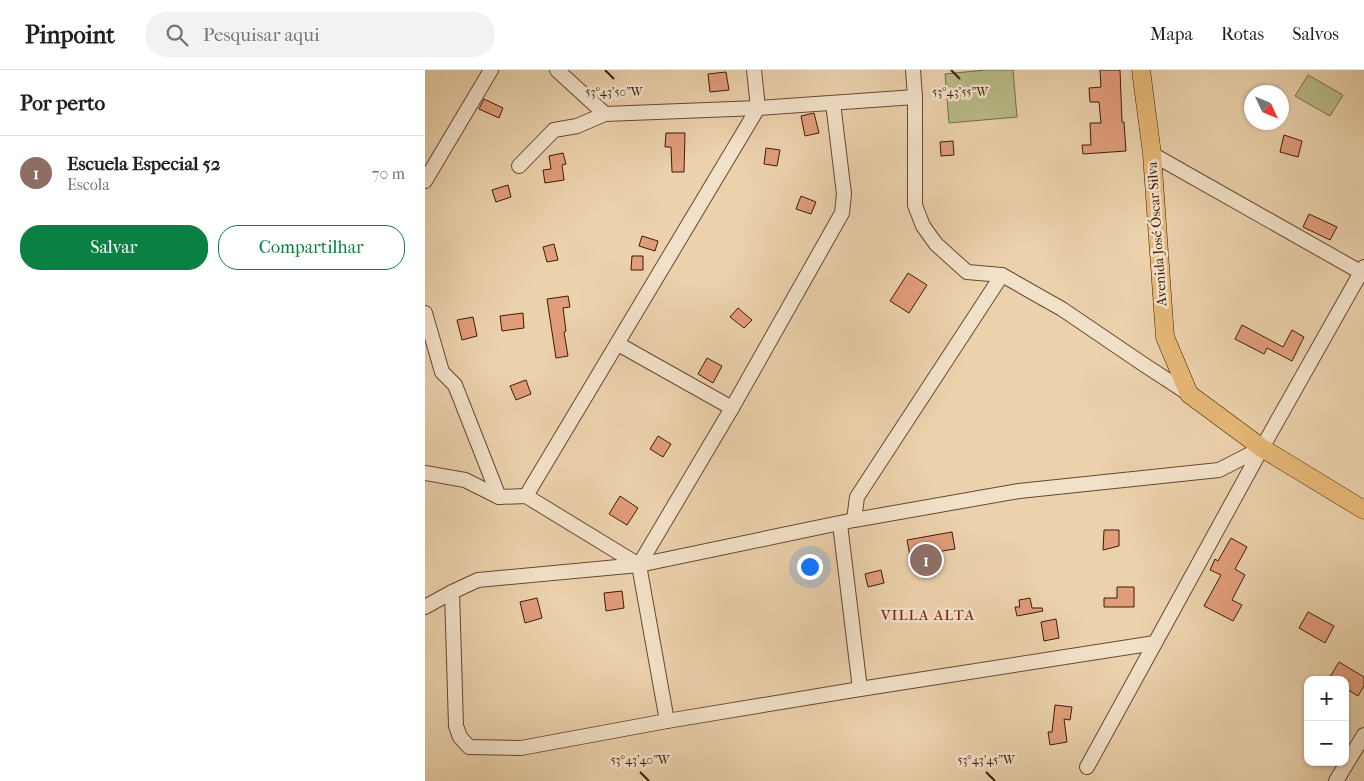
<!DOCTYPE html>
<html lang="pt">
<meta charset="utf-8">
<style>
:root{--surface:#fff;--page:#f2f2f2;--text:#202124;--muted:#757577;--line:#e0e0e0;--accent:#0b8043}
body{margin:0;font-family:"IM FELL French Canon",serif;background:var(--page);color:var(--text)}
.controls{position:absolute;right:15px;bottom:15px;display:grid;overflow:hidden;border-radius:10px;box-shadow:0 1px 4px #0004}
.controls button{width:45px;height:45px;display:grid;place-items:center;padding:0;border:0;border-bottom:1px solid var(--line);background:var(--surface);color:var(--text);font:25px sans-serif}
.compass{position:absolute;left:819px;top:15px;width:45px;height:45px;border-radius:50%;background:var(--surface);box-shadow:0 1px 4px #0004;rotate:134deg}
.you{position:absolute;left:384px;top:496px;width:18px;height:18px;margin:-12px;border:4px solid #fff;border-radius:50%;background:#1a73e8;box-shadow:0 0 0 8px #1a73e833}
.badge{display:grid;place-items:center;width:32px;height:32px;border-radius:50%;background:var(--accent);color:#fff;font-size:16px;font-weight:700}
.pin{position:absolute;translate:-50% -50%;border:2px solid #fff;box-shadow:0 1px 5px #0006}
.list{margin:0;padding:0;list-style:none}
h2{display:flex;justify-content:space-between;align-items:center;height:65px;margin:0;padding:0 20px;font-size:21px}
h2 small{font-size:16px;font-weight:400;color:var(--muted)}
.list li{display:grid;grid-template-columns:32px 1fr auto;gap:15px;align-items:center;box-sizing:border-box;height:75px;padding:0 20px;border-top:1px solid var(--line)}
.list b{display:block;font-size:19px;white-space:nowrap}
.list p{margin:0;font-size:16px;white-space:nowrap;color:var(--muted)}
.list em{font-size:16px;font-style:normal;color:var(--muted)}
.actions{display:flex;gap:10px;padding:15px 20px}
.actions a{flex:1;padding:11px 0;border:1px solid var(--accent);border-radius:20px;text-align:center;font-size:18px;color:var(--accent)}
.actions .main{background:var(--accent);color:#fff}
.icon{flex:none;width:28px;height:28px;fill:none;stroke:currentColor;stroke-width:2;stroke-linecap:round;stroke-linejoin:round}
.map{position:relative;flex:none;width:939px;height:711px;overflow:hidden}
header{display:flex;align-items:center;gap:30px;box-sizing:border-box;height:70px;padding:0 25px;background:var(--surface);border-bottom:1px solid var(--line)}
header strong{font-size:24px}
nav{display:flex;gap:28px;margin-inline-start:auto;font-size:18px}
.search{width:350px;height:45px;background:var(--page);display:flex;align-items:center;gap:12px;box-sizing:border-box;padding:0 18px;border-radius:28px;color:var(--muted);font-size:19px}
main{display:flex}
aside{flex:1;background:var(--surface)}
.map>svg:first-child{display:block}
.green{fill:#b9bb88;stroke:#7b6b48}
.building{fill:#e19c7a;stroke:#3d1b09}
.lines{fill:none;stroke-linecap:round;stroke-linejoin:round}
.minor-casing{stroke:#684832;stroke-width:16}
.major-casing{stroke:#3d1b09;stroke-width:19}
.minor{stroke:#f2e1c9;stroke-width:14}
.major{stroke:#e6b876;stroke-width:18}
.ticks{fill:none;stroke:#3d1b09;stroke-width:2}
.labels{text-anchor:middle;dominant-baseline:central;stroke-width:5;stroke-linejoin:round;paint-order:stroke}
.street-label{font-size:14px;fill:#3d1b09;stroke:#f2e1c9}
.neighbourhood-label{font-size:15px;letter-spacing:1px;fill:#7a1f14;stroke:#f2e1c9}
.ticks-label{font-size:12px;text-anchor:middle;fill:#3d1b09;stroke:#f2e1c9;stroke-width:5;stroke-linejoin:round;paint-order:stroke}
</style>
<header>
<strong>Pinpoint</strong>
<div class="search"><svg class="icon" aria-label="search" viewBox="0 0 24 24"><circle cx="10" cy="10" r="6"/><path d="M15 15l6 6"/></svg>Pesquisar aqui</div>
<nav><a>Mapa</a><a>Rotas</a><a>Salvos</a></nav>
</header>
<main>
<aside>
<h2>Por perto<small></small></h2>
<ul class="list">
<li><span class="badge" style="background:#8d6e63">1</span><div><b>Escuela Especial 52</b><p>Escola</p></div><em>70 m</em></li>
</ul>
<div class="actions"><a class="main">Salvar</a><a>Compartilhar</a></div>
</aside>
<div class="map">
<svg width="939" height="711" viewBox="0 0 939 711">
<rect width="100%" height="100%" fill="#ebd1ac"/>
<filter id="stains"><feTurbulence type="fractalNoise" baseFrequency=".004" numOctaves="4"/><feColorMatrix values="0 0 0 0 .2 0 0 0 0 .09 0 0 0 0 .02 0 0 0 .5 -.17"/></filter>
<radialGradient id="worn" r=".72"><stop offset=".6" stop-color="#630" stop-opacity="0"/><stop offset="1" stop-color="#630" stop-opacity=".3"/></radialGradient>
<g class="green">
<path d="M561,0H588L592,47L524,53L520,4Z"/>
<path d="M883,5L918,25L905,46L870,26Z"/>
</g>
<g class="building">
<path d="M675,0H695L697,52H699L701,81L658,84L657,75H666L665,53H676L674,32H665L664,18L676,17Z"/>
<path d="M301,2L304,20L285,22L283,4Z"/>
<path d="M59,29L78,38L74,48L54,39Z"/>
<path d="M389,43L394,63L380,66L376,46Z"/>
<path d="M241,63H260L259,102H247L246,77H240Z"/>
<path d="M859,65L877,71L873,87L855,82Z"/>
<path d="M528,71L529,85L516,86L515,72Z"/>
<path d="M341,78L355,80L352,96L339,94Z"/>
<path d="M138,83L141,94L137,95L139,110L120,113L118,100L126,99L124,86Z"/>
<path d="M83,115L86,127L71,132L67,120Z"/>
<path d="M376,126L391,132L386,144L371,139Z"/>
<path d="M884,144L912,157L905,170L878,157Z"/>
<path d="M217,166L233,171L230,181L214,176Z"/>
<path d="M129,174L133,190L122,192L118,177Z"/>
<path d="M207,186H218V200H206Z"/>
<path d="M483,203L502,215L484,243L465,231Z"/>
<path d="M143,226L145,237L138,238L141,261L139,262L143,286L131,288L122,229Z"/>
<path d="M313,238L327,250L319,258L305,247Z"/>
<path d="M98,243L99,258L77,261L75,246Z"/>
<path d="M48,247L52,266L37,270L32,250Z"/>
<path d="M817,255L858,277L867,260L879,267L867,291L842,278L839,284L810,269Z"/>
<path d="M282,288L297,296L288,313L273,304Z"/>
<path d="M101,310L106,324L91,330L85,316Z"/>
<path d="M233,366L246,374L238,387L225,379Z"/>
<path d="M195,426L213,438L202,455L184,444Z"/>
<path d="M679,460H694V476L678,480Z"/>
<path d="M527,462L530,479L485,486L482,470Z"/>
<path d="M806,468L822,477L810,499L820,505L807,530L817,535L808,551L779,536L796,505L785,500L790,489L793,491Z"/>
<path d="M456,500L459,513L443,517L440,504Z"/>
<path d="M692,517H709V537H679V528H692Z"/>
<path d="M197,521L199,538L181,541L179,523Z"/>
<path d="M112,528L117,548L100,553L95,532Z"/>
<path d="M605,528L607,538H617L618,541L592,546L590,537H595L594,530Z"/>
<path d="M883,542L909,556L900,573L874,558Z"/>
<path d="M631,549L634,568L619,571L616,552Z"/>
<path d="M914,592L939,607V616L933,626L920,618V610H903Z"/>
<path d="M630,635L647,637L645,650L639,649L642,672L625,675L623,662H627Z"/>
</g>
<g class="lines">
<defs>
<g id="minor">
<path d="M132,0L180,44"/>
<path d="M488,0L490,27V135L498,156L511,174L542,202L577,205L637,239L718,294L764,324"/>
<path d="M727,84L939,204"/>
<path d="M94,96L129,60L152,56L180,44L333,38L490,27"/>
<path d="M0,111L66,0"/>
<path d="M0,243L17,302L30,315L74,427"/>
<path d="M193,274L307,338"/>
<path d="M0,403L40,410L74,427L101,426L214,495L242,651"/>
<path d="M101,426L333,38L329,0"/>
<path d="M429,450L432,427L577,205"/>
<path d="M415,454L435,619"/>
<path d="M214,495L307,338L417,143L419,124L408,33"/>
<path d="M27,522L31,656L35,667L44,677L96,678L242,651L435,619L730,573"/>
<path d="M0,537L27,522L53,510L214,495L429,450L594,421L794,400L837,378"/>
<path d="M662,697L837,378L939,197"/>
<path d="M911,711L939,665"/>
</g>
<path id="major" d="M716,0L727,84L740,267L764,324L837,378L939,440"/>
</defs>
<use href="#minor" class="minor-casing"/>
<use href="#major" class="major-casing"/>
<use href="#minor" class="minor"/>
<use href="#major" class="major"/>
</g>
<path class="ticks" d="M180,0L189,9M526,0L535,9M215,702L224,711M561,702L570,711"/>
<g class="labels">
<g class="street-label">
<text transform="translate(732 164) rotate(-94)">Avenida José Óscar Silva</text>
</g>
<g class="neighbourhood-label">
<text x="503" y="545">VILLA ALTA</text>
</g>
</g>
<g class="ticks-label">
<text x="535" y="26">53°43'55"W</text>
<text x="189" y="26">53°43'50"W</text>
<text x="215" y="694">53°43'40"W</text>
<text x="561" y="694">53°43'45"W</text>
</g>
<rect width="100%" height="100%" filter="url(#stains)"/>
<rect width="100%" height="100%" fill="url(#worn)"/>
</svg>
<div class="controls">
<button>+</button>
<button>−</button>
</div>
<svg class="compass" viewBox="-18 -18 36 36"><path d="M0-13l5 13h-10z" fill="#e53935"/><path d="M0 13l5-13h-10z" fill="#757577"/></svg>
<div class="you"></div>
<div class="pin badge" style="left:501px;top:490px;background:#8d6e63">1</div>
</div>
</main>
